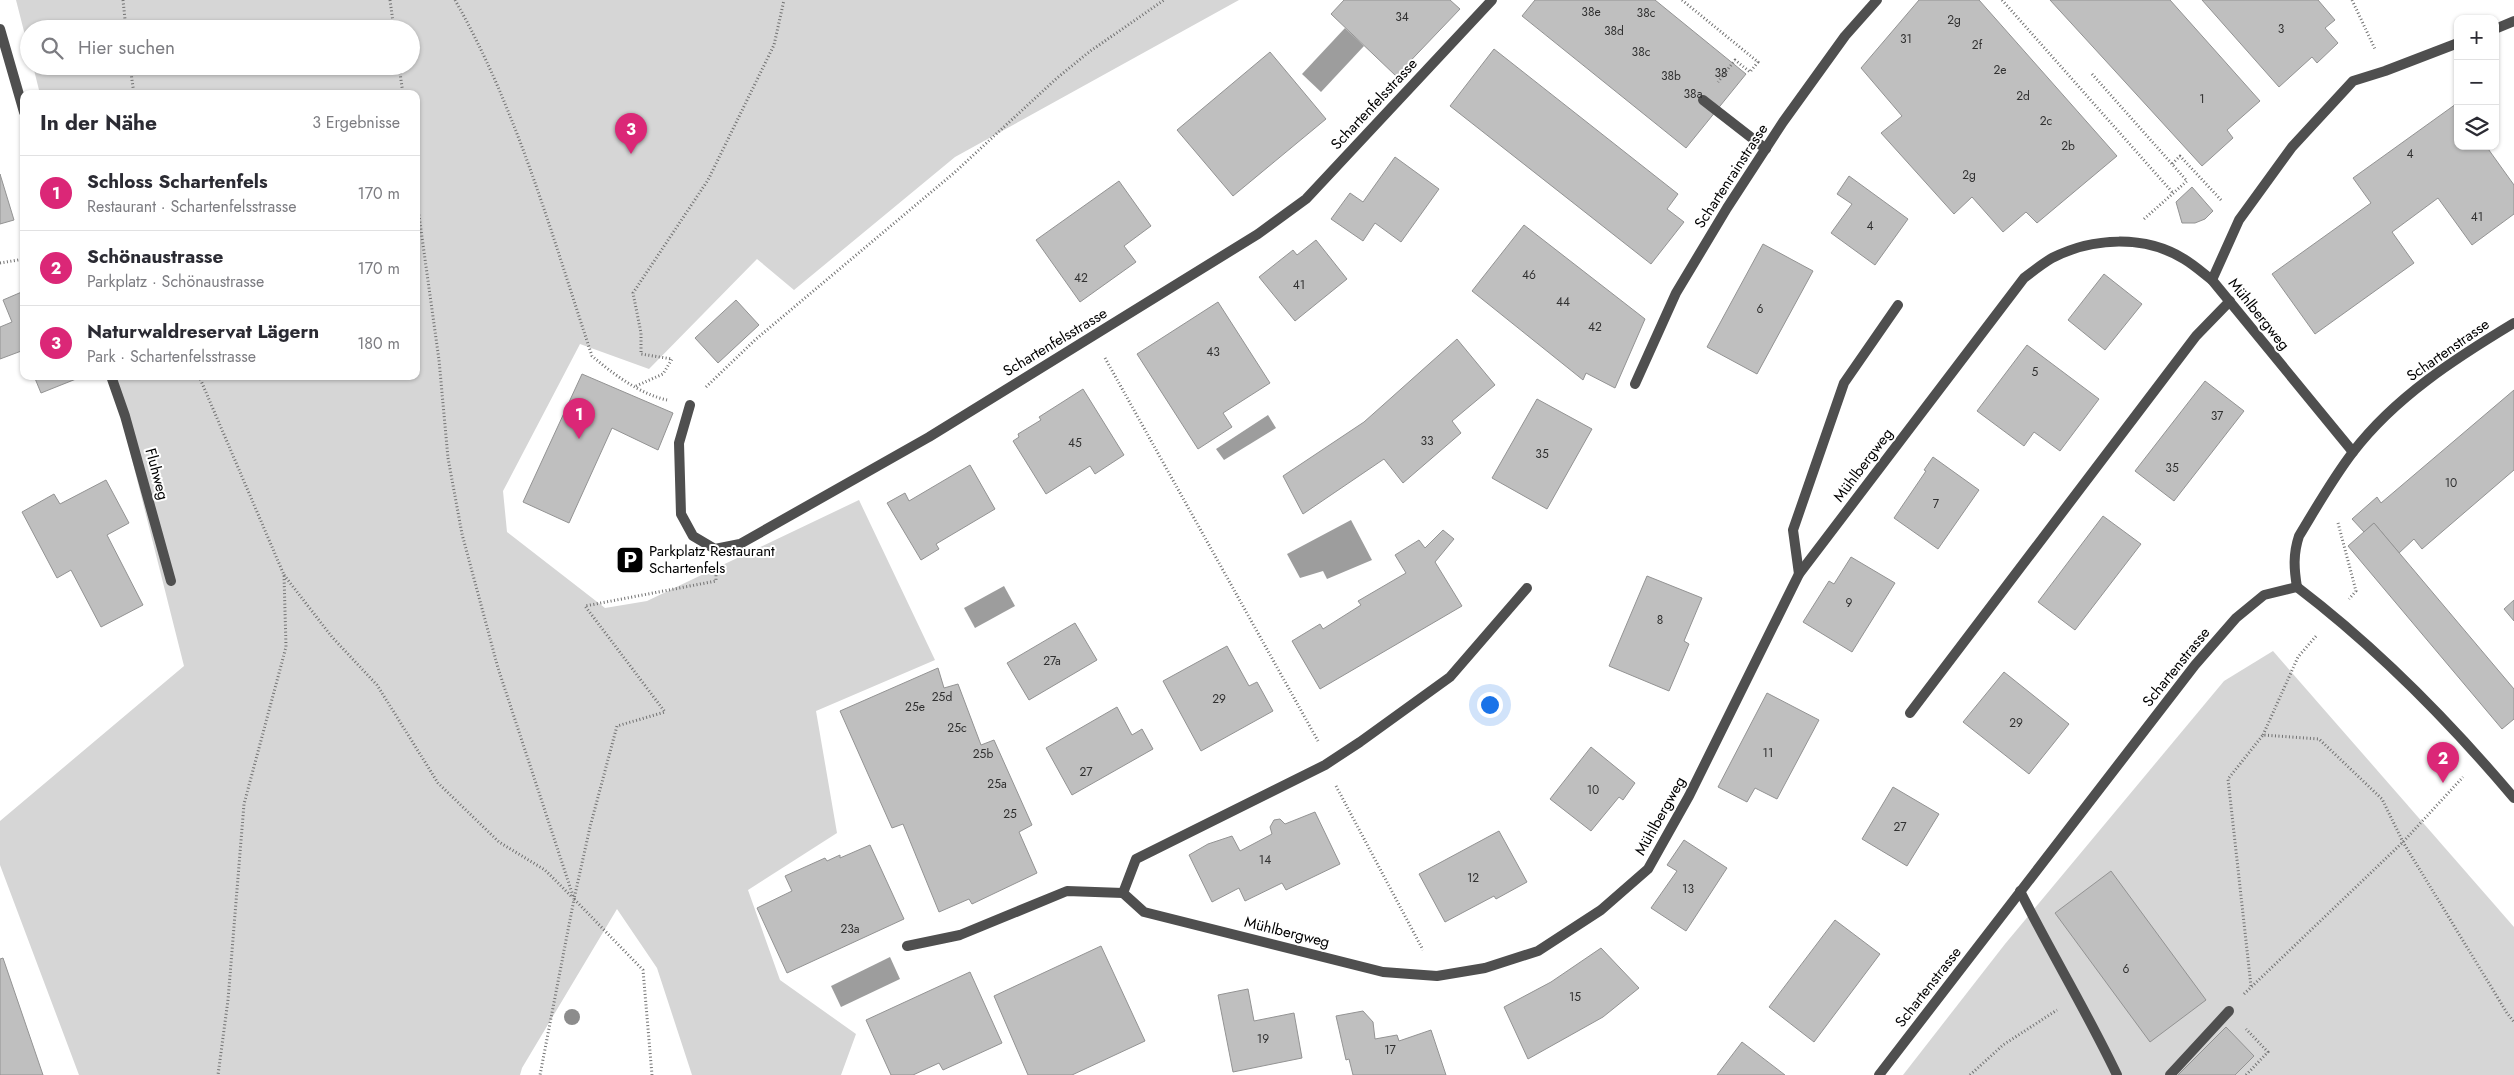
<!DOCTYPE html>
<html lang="de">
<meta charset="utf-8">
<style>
:root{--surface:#fff;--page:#f2f2f3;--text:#2b2b33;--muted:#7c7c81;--line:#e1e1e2;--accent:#db2777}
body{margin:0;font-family:Jost,sans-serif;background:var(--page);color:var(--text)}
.controls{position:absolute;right:15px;top:15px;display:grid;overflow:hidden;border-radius:10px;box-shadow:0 1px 4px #0004}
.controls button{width:45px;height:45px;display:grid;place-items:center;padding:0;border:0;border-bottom:1px solid var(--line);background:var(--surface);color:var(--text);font:25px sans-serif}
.you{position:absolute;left:1489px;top:704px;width:18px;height:18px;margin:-12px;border:4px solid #fff;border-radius:50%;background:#1a73e8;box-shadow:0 0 0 8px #1a73e833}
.badge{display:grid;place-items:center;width:32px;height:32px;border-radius:50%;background:var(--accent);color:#fff;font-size:16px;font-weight:700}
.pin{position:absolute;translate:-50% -41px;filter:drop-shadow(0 1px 2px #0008)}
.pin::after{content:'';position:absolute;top:26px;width:18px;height:15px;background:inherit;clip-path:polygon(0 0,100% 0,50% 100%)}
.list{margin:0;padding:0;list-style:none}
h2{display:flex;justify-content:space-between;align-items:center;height:65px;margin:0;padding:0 20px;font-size:21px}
h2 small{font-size:16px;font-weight:400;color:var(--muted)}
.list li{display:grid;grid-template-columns:32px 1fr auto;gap:15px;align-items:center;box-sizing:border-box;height:75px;padding:0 20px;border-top:1px solid var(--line)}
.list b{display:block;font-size:19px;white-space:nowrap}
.list p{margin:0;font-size:16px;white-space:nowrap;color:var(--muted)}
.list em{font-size:16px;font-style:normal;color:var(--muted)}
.icon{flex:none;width:28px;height:28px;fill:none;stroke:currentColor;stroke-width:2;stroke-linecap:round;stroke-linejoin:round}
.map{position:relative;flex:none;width:2514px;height:1075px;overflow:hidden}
.search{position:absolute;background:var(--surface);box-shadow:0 1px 4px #0004;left:20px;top:20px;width:400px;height:55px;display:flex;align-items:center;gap:12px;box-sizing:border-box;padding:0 18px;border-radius:28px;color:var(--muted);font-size:19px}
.panel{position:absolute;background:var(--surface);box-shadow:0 1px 4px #0004;left:20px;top:90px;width:400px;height:290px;border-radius:10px}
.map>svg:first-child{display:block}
.green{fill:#d6d6d6}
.water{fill:#9d9d9d}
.building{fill:#bfbfbf;stroke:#939393}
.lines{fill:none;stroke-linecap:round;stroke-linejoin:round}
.path{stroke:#717171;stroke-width:3;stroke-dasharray:1 2.5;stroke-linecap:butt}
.lane{stroke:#4f4f4f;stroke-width:10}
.street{stroke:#4f4f4f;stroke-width:10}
.tree{fill:#8c8c8c}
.labels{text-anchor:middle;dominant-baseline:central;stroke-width:4;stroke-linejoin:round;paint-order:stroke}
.number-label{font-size:12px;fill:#303030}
.street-label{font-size:15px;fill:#000;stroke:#fff}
.poi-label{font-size:15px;fill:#000;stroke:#fff;text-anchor:start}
</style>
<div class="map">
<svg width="2514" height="1075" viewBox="0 0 2514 1075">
<rect width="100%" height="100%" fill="#fff"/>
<g class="green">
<path d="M16,0H1239L955,157L794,290L757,259L649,369L580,344L503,491L507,532L605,608L647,601L859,500L935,660L816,711L837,833L748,890L780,980L856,1034L841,1075H692L657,968L617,909L522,1068L520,1075H79L0,865V821L184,666L111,376H416V94H40L33,66H411V29H29V51Z"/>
<path d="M2273,651L2514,927V1075H1903L2005,944L2224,681Z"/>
</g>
<g class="water">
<path d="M1345,28L1364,46L1321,92L1302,74Z"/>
<path d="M1268,415L1276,428L1224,460L1216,449Z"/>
<path d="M1351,520L1372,560L1327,579L1323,571L1300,578L1287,554Z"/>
<path d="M1004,586L1015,606L975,628L964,608Z"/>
<path d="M890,957L900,979L841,1007L831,986Z"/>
</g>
<g class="building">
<path d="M1344,0H1450L1460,9L1396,76L1331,14Z"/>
<path d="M1535,0H1655L1746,74L1686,148L1522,16Z"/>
<path d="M1919,0H1979L2117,156L2037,223L2026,212L2003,232L1972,197L1954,214L1881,133L1902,116L1861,68Z"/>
<path d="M2050,0H2170L2260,101L2227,130L2233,138L2202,166Z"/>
<path d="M2202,0H2318L2335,20L2325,28L2338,43L2317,63L2312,57L2279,87Z"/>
<path d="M1494,49L1678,194L1667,209L1684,222L1651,264L1450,106Z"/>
<path d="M1270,52L1326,119L1233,196L1177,130Z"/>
<path d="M2456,104L2458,107V146H2486L2514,185V214L2472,245L2438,198L2392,232L2414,263L2315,334L2272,274L2371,203L2353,178Z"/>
<path d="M1395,157L1439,189L1401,242L1375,223L1363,241L1331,219L1350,193L1363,202Z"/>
<path d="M0,174L14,220L0,224Z"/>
<path d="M1849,176L1908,219L1875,265L1831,233L1852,204L1837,194Z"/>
<path d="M1119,181L1151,226L1124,246L1136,262L1080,302L1036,240Z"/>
<path d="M2192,187L2213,211L2205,219L2195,223H2182L2176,202Z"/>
<path d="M1524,225L1645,319L1615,388L1586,373L1583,380L1472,291Z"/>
<path d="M1316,240L1347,279L1295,321L1259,277L1293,250L1297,255Z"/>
<path d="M1763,244L1813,271L1757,374L1707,347Z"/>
<path d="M2104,274L2142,304L2105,350L2068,320Z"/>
<path d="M24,291V350L0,359V327L12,322L3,300Z"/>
<path d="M736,300L759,325L718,363L695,338Z"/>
<path d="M1218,302L1270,383L1223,413L1232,427L1198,449L1137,354Z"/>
<path d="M1457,339L1495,385L1452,421L1461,433L1403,483L1384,459L1303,514L1283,476L1364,422Z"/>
<path d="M2027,345L2099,399L2060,451L2034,432L2024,446L1977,411Z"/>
<path d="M582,374L673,413L658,450L612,428L569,523L523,502Z"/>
<path d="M34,376H74L76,379L41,393Z"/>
<path d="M2205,381L2244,411L2174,501L2135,471Z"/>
<path d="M1083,389L1124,455L1095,474L1090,466L1046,494L1013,441L1019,437L1018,434L1041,420L1039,417Z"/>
<path d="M2514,390V470L2422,549L2414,539L2399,553L2374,523L2364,532L2352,519L2377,497L2381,503Z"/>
<path d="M1537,399L1592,429L1547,509L1492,478Z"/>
<path d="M1933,457L1979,490L1938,549L1894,518L1926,471L1924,470Z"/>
<path d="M970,465L995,509L936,544L939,549L921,560L887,503L905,493L909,501Z"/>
<path d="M106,480L129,523L107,535L143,605L101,627L71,570L57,578L22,512L54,494L60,504Z"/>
<path d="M2103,516L2141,544L2075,630L2038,602Z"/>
<path d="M2374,523L2514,689V719L2502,729L2348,546Z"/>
<path d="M1443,530L1454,539L1435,562L1462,606L1320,689L1292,641L1320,624L1323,629L1361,605L1358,601L1406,573L1395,555L1419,540L1425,548Z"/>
<path d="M1851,557L1895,583L1852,652L1803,622L1829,581L1834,584Z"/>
<path d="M1647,576L1702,598L1684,641L1689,644L1669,691L1609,666Z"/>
<path d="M2514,600V621L2504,609Z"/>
<path d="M1075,623L1097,660L1029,700L1007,663Z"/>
<path d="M1227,646L1249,686L1257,682L1273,711L1201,751L1163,681Z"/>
<path d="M938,668L944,688L958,684L981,745L994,740L1032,825L1019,832L1037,873L972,904L969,899L939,912L903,824L892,828L840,711Z"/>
<path d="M2004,672L2069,724L2029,774L1963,722Z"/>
<path d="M1767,693L1819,720L1777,799L1755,788L1747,802L1718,787Z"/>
<path d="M1117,707L1132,735L1142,729L1153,749L1072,795L1046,748Z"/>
<path d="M1591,747L1635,783L1623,800L1619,797L1591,831L1550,799Z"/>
<path d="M1893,787L1939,814L1907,866L1862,839Z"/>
<path d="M1315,812L1340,864L1286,890L1282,883L1245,901L1239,888L1212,902L1189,855L1208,844L1232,836L1240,851L1272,834L1270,827L1274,820L1280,819L1285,824Z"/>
<path d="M1499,831L1527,882L1496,899L1494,896L1445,922L1419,874Z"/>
<path d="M1684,840L1727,868L1686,931L1651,908L1677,871L1667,865Z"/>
<path d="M870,845L904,919L787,973L757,908L792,891L785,876L825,858L827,861L840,855V858Z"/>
<path d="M2111,871L2206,1000L2150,1042L2055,913Z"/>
<path d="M1835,920L1880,954L1814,1042L1769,1007Z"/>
<path d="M1101,946L1145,1041L1072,1075H1028L994,996Z"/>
<path d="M1601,948L1639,988L1603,1017L1528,1059L1504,1007L1551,982Z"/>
<path d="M3,958L43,1075H0V959Z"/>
<path d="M970,972L1002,1043L943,1070L939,1063L913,1075H891L866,1020Z"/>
<path d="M1248,989L1254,1021L1294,1013L1302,1058L1233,1072L1218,995Z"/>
<path d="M1363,1011L1373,1022L1375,1039L1397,1035L1399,1041L1431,1030L1446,1075H1353L1349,1059L1346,1060L1336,1016Z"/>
<path d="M2226,1027L2254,1056L2235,1075H2178Z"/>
<path d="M1742,1042L1785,1075H1717Z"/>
</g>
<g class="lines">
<g class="path">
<path d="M123,0L126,29"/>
<path d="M390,0L394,29"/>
<path d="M455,0C518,111 552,236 592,356C613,374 640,394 667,400"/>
<path d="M1682,0L1758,62L1750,72L1735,60L1718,82"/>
<path d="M2002,0L2173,193"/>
<path d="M2352,0L2375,49"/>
<path d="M130,66L134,94"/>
<path d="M399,66L403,94"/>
<path d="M2092,74L2172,164"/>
<path d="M416,194L439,360L448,458L462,534L498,668L574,899L540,1075"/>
<path d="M2144,219L2187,181L2172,164L2180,156L2222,201"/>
<path d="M0,263L24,259"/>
<path d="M1105,358L1318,741"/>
<path d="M199,376L284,575L286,647L244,804L228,1000L218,1075"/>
<path d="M636,386L663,374L672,359L641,354V333L633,293L708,180L774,45L784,0"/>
<path d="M706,387L755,340L954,173L1057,78L1089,52L1164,0"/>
<path d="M2338,523L2356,591L2349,599"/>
<path d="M284,575L332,637L377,685L438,783L499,842L545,870L572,897"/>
<path d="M2263,735L2298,657L2317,635"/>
<path d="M1336,786L1423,950"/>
<path d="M2251,986L2228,779L2263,735L2319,739L2382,799L2403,842L2507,1013L2514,1022"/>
<path d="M2244,994L2403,842L2463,777"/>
<path d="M652,1075L643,970L574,899L590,827L617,726L665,712L585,606L716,581V572"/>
<path d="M1970,1075L2003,1045L2057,1010"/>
<path d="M2246,1075L2268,1052L2246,1029"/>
</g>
<g class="lane">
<path d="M1703,100L1766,149"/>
<path d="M1799,574L1793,530L1844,383L1898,305"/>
<path d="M1910,713L2196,336L2230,301"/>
<path d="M2020,891C2051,953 2087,1012 2117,1075"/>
<path d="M907,946L960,935L1067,891L1123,893"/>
<path d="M2170,1075L2229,1011"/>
</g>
<g class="street">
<path d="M0,29L24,112"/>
<path d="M2495,29L2514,21"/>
<path d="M2212,280L2239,220L2292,147L2353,81L2385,71L2458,43"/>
<path d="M111,376L125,416L171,581"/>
<path d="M1635,384L1676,293L1727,208L1783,122L1845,36L1877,0"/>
<path d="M690,405L679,443L681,514L693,536L715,549L740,544L929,437L1258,234L1306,199L1492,0"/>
<path d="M2297,587C2294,569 2293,554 2299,536C2316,508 2333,478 2353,452C2395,397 2456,358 2514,323"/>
<path d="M2297,587C2377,648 2449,721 2514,798"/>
<path d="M1527,588L1450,677L1360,742L1325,765L1136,859L1123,893L1144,912L1383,972L1437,976L1485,968L1538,951L1601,910L1648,869L1689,796L1799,574L2024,278C2033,271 2042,264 2052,258C2093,237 2145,235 2184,259C2194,265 2203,273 2212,280L2353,452"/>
<path d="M1879,1075L2195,665L2236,618L2264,595L2297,587"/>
</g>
</g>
<circle class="tree" cx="572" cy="1017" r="8"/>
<defs>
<symbol id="parking-square" viewBox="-11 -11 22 22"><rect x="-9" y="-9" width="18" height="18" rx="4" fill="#000" stroke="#fff"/><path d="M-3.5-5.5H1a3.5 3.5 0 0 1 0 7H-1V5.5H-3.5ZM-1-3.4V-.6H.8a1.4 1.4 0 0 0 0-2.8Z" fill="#fff"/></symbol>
</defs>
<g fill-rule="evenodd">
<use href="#parking-square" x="614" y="544" width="32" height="32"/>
</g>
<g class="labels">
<g class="number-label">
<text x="1591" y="12">38e</text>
<text x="1646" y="13">38c</text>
<text x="1402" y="17">34</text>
<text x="1954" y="20">2g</text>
<text x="2281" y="29">3</text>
<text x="1614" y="31">38d</text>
<text x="1906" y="39">31</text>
<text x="1977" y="45">2f</text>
<text x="1641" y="52">38c</text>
<text x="2000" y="70">2e</text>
<text x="1721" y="73">38</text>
<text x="1671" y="76">38b</text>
<text x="1693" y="94">38a</text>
<text x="2023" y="96">2d</text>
<text x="2202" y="99">1</text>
<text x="2046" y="121">2c</text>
<text x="2068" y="146">2b</text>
<text x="2410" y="154">4</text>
<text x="1969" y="175">2g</text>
<text x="2477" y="217">41</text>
<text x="1870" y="226">4</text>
<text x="1529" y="275">46</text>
<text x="1081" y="278">42</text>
<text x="1299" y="285">41</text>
<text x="1563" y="302">44</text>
<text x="1760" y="309">6</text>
<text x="1595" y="327">42</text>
<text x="1213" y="352">43</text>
<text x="2035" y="372">5</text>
<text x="2217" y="416">37</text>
<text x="1427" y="441">33</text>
<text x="1075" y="443">45</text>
<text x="1542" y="454">35</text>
<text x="2172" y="468">35</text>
<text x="2451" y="483">10</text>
<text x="1936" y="504">7</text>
<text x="1849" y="603">9</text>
<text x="1660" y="620">8</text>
<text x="1052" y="661">27a</text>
<text x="942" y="697">25d</text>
<text x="1219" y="699">29</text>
<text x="915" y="707">25e</text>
<text x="2016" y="723">29</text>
<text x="957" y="728">25c</text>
<text x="1768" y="753">11</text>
<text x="983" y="754">25b</text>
<text x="1086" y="772">27</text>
<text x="997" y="784">25a</text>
<text x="1593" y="790">10</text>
<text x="1010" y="814">25</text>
<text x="1900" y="827">27</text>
<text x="1265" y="860">14</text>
<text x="1473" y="878">12</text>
<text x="1688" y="889">13</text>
<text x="850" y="929">23a</text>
<text x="2126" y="969">6</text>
<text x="1575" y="997">15</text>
<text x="1263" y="1039">19</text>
<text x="1390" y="1050">17</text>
</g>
<g class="street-label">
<text transform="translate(1374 104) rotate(-47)">Schartenfelsstrasse</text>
<text transform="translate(1731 176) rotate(-57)">Schartenrainstrasse</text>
<text transform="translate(2259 314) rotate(51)">Mühlbergweg</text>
<text transform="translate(1055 342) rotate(-31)">Schartenfelsstrasse</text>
<text transform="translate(2448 350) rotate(-35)">Schartenstrasse</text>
<text transform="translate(1863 465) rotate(-53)">Mühlbergweg</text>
<text transform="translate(157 474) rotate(75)">Fluhweg</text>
<text transform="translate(2176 667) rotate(-51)">Schartenstrasse</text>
<text transform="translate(1660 816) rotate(-61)">Mühlbergweg</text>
<text transform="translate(1287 932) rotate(14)">Mühlbergweg</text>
<text transform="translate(1928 987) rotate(-52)">Schartenstrasse</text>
</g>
<g class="poi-label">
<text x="649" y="551">Parkplatz Restaurant<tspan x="649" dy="17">Schartenfels</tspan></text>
</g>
</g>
</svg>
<div class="controls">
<button>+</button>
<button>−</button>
<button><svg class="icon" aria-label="layers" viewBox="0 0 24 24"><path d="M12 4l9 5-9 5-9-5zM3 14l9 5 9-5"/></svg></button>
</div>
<div class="you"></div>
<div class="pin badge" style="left:579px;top:439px">1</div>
<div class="pin badge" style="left:2443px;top:783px">2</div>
<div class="pin badge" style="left:631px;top:154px">3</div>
<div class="search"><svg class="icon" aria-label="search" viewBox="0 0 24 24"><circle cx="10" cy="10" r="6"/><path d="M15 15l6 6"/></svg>Hier suchen</div>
<section class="panel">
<h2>In der Nähe<small>3 Ergebnisse</small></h2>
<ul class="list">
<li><span class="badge">1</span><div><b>Schloss Schartenfels</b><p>Restaurant · Schartenfelsstrasse</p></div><em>170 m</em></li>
<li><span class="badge">2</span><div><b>Schönaustrasse</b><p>Parkplatz · Schönaustrasse</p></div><em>170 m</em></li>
<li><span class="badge">3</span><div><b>Naturwaldreservat Lägern</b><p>Park · Schartenfelsstrasse</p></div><em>180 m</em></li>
</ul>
</section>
</div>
